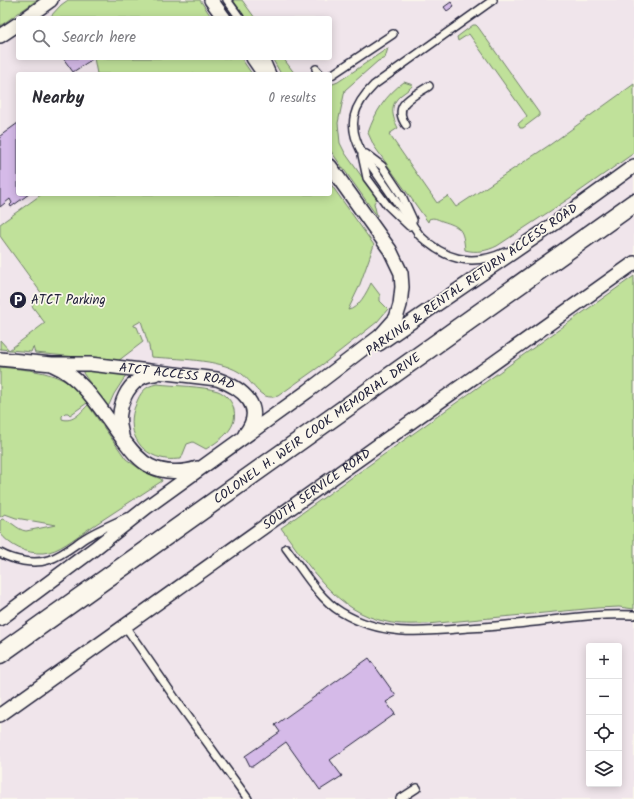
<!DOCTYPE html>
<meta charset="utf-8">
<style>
:root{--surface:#fff;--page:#f7f7f7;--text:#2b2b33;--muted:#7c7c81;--line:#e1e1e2}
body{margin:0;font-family:Kalam,sans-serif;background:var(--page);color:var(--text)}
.controls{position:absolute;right:12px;bottom:12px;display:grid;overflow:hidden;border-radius:4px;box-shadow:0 2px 10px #0003}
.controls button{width:36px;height:36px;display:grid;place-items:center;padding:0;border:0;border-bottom:1px solid var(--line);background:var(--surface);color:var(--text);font:20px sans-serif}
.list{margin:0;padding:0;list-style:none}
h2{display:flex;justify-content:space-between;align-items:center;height:52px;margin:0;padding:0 16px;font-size:17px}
h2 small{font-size:13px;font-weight:400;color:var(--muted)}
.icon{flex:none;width:22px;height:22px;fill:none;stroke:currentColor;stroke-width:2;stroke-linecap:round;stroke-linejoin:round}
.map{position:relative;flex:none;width:634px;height:799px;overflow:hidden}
.search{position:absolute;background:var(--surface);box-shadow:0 2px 10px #0003;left:16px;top:16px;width:316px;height:44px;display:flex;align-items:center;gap:10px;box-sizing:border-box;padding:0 14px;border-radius:4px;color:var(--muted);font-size:15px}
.panel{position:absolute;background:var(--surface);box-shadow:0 2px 10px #0003;left:16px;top:72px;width:316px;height:124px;border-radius:4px}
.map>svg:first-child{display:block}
.built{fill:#f0e5eb;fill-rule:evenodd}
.green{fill:#c0e19a;stroke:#71826a}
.building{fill:#d5bae8;stroke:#22223b}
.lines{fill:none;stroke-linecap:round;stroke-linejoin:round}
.lane-casing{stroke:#22223b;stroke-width:10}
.street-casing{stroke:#22223b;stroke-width:16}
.secondary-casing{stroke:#22223b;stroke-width:21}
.lane{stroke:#fbf7ec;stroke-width:7}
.street{stroke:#fbf7ec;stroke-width:13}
.secondary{stroke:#fbf7ec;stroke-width:18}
.labels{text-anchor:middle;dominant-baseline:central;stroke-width:3.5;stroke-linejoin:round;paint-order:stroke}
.street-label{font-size:13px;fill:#22223b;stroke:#fbf7ec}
.poi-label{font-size:13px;fill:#22223b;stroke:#fbf7ec;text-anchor:start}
</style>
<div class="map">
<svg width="634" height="799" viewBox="0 0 634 799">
<rect width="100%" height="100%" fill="#fbf7ec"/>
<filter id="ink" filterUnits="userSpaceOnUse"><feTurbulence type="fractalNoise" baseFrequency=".025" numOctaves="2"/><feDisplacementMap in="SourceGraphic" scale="8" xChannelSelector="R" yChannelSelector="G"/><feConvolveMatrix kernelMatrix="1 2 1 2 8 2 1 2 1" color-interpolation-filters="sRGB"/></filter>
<g filter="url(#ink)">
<path class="built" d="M0,0H634V799H0ZM18,18H330V58H18ZM18,74H330V194H18ZM589,646H619V784H589Z"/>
<g class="green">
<path d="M0,0H37L0,26Z"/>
<path d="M68,0H200L212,18H49L61,5Z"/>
<path d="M233,0H242L255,18H246Z"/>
<path d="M473,25H476L478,27L539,113V116L523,128H520L518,124L527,116L469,34L458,41L457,37Z"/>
<path d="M388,48L385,58L378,61L345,90L338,123L340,143L345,153L377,198L374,203L377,216L330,150V85L338,82Z"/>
<path d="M94,58H241L252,74H97Z"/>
<path d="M272,58H283L295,74H281Z"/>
<path d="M404,82L413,85C410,89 405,92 401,95C389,105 392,116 398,128L389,134L437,203L448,196L456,207L551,144L634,84V153L570,198L497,246C487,251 476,253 465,250C463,229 461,227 442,221C437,219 434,217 429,219L428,222L374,146L368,133C375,112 386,95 404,82Z"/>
<path d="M330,183L374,245L359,287L348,310C358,309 367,292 371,283L380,295V301L388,309L377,322L326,362L278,396C258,402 254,381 239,372C218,359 176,359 151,357L149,346L141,321L134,325V326L137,327L143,342L118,361L35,353L33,347L31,352L0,349V340L9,350L45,323L32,306L33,302L42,294L0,236V224L42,194H330Z"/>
<path d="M634,276V609L619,607L597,608L427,624C413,624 400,625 387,622C336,612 310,567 281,528Z"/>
<path d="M0,367C26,370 54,370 75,388C79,393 83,398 87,403L70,415L68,413H65L62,416V419C73,423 81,412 88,405L126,459L144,472L161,479L162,481C137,497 112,514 87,530C74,538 59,552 43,553C26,554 10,546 0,533V521L2,519C11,520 17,530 26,531L56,525L16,518L5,514L0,517Z"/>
<path d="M84,369L123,374L121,375H125V377L114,394L109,405L107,406L104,403L83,373Z"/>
<path d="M157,384C175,386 202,386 218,391C225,394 230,399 233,406C240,427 222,439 206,449L193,442L187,444L181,459C176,459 171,460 166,459C138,455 125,429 136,404C140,393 145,386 157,384Z"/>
</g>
<g class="building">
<path d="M451,2L454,6L447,11L444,7Z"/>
<path d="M63,58H94L73,72Z"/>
<path d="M18,123V194H29L11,207L10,205L12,203L10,199L0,207V136Z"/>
<path d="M369,658L396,696L386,702L395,714L330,760L342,776L320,790L286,742L253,766H250L245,756L280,732L275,725Z"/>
</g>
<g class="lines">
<defs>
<g id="lane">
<path d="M227,0L240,18"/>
<path d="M265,58L272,74"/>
<path d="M316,69L320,74"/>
<path d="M330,76L393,34"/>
<path d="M406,125C391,104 414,96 429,86"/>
<path d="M366,154L382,166L402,196L413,220"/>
<path d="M362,155L367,178L387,205L409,226"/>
<path d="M418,234C444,259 470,268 505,252"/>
<path d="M421,237L361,151C347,124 353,106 374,85L493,0"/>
<path d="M286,548C302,569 319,599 341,612C382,637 423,632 468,628C484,627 500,626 516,624C556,620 594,613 634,615"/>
<path d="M0,553C13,560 33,565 48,560C62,556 73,546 85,538C98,530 113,524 127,517"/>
<path d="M125,626L177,701L248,799"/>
<path d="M400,799L417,788"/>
</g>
<g id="street">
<path d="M211,0L224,18"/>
<path d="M26,18L51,0"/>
<path d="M0,36L18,24"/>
<path d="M253,58L264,74"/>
<path d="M379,344L547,229L634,166"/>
<path id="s1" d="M0,359L52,364H90L217,379C242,388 267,407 245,434"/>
<path d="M53,365C84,378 102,412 122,438C130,448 138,460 150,466C164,473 183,473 197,468"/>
<path d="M122,435C114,410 127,376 155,374"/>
<path d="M0,619L94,549L147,507L308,391L380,336L396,318L400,305L402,287L401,273L390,250L330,166"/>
<path id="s2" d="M0,715L634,263"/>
</g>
<g id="secondary">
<path id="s3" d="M0,654L634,203"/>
</g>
</defs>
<use href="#lane" class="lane-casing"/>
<use href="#street" class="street-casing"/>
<use href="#secondary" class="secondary-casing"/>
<use href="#lane" class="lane"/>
<use href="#street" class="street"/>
<use href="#secondary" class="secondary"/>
</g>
</g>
<defs>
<symbol id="parking-disc" viewBox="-11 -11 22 22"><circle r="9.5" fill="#22223b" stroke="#fbf7ec"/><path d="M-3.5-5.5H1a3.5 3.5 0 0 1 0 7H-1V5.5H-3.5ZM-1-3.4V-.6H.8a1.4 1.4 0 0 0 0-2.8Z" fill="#fff"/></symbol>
</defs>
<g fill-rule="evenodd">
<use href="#parking-disc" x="8" y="290" width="20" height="20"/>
</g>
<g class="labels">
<g class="street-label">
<text transform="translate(472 280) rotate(-35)">PARKING &amp; RENTAL RETURN ACCESS ROAD</text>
<text stroke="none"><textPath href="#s1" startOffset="178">ATCT ACCESS ROAD</textPath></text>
<text stroke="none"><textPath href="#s3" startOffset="389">COLONEL H. WEIR COOK MEMORIAL DRIVE</textPath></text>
<text stroke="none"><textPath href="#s2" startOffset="389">SOUTH SERVICE ROAD</textPath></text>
</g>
<g class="poi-label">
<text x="31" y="300">ATCT Parking</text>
</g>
</g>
</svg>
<div class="controls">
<button>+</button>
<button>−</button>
<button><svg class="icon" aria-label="locate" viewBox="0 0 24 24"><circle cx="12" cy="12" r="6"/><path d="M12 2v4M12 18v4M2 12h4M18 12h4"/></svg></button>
<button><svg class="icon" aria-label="layers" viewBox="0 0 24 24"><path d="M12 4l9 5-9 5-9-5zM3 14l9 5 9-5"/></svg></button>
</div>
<div class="search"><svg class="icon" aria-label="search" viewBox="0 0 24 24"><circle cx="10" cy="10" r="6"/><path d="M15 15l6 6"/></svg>Search here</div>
<section class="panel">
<h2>Nearby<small>0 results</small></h2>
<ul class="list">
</ul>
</section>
</div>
